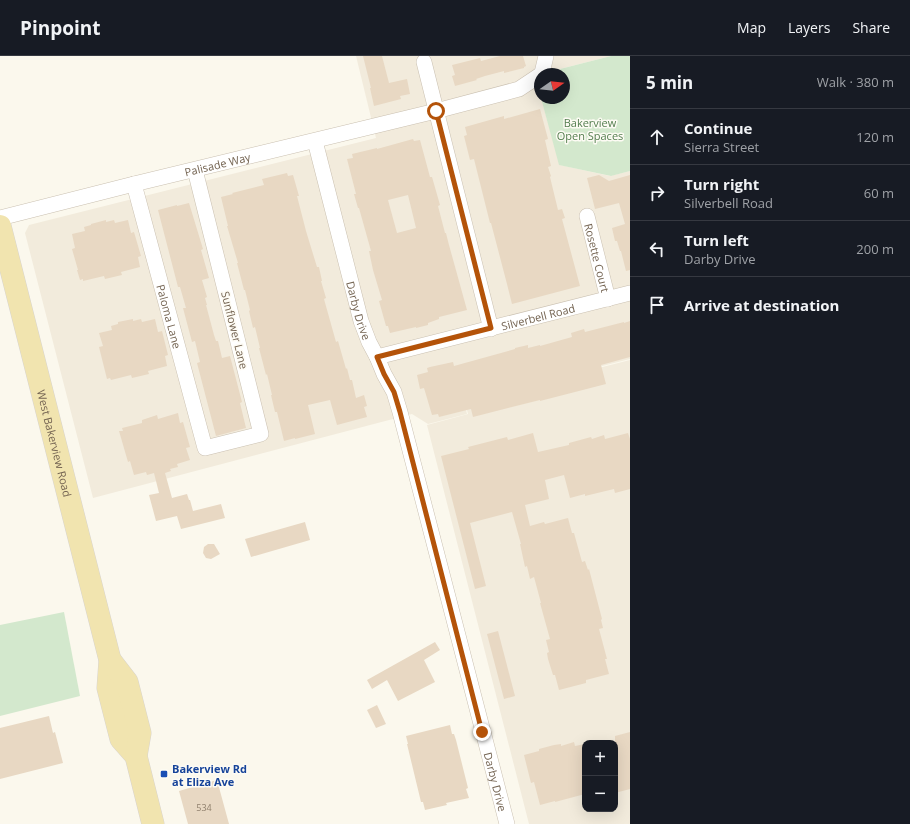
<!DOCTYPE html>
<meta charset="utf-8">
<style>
:root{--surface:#171b24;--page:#20242c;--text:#f1f3f6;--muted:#9ea1a6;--line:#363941}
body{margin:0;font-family:"Open Sans",sans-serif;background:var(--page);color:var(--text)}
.controls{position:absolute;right:12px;bottom:12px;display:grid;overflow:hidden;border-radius:8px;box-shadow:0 4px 16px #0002}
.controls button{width:36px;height:36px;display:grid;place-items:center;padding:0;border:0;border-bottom:1px solid var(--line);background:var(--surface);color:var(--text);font:20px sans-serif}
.compass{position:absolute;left:534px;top:12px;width:36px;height:36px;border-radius:50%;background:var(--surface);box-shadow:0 4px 16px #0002;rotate:76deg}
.stop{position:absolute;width:12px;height:12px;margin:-9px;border:3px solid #b45309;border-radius:50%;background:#fff}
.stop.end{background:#b45309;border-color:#fff;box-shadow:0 1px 4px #0008}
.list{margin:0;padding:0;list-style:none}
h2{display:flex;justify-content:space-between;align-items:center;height:52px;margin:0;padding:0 16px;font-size:17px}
h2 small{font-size:13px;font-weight:400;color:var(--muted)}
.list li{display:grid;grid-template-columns:26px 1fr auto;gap:12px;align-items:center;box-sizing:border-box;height:56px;padding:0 16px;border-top:1px solid var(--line)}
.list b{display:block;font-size:15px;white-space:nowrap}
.list p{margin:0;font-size:13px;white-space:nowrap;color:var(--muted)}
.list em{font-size:13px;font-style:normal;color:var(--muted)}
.icon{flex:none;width:22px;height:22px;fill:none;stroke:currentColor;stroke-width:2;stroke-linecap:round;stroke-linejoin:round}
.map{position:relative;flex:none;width:630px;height:768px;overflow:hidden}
header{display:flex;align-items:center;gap:24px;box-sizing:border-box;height:56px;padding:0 20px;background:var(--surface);border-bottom:1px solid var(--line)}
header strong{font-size:19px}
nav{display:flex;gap:22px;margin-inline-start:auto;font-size:14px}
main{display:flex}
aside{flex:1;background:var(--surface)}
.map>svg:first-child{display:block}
.residential{fill:#f2ebdc;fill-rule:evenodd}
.green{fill:#d3e8cd}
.building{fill:#e8d8c3;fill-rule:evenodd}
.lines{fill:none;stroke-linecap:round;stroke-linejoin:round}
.minor-casing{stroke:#cac0b1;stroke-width:16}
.primary-casing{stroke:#d8d4cf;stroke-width:23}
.minor{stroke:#fff;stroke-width:15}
.primary{stroke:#f1e4af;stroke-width:22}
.route{stroke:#b45309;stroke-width:5}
.transit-dot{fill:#1a4fb4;stroke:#fdfbf4;stroke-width:1.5}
.labels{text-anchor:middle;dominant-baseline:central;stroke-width:3;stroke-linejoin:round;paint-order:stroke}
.number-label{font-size:9px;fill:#91816e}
.park-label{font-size:11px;fill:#547e4f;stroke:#fdfbf4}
.street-label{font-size:11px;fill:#746452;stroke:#fdfbf4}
.transit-label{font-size:11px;font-weight:bold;fill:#164399;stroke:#fdfbf4;text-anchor:start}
</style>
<header>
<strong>Pinpoint</strong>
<nav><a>Map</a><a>Layers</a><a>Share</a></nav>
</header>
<main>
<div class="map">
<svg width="630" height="768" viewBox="0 0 630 768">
<rect width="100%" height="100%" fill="#fbf8ed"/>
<g class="residential">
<path d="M356,0H611L560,13L557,18H540V42H541L560,109L610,120L630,115V303L464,345L467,358L428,368L412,358L93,442L25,177L29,169L376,82Z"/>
<path d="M630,304V768H529L427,369L468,358L465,346ZM585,687H615V753H585Z"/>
</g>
<g class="green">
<path d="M611,0H630V115L611,120L559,109L541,42H564V18H557L560,13Z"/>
<path d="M64,556L80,640L0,660V569Z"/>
</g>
<g class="building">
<path d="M363,0H382L389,27L407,23L410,38L400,40L401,43L374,50L370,32H371Z"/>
<path d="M500,0H523L526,10L524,11V12L504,17V15L485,20L476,23L477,24L455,30L452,20L455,19L452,9L480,2L481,5Z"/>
<path d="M540,53L548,83L545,84L551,110L548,111L551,120L550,121L558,154L562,153L565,162L562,163L580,230L512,248L507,228L491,167H490L474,103L470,104L464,80L467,79L465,71L504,60V63Z"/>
<path d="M413,83L414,85L420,84L430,121H432L440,149L438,150L445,177H446L449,189L467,254L439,261V263L428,267V269L416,272V271L390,277L388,270H386L379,245L382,244L373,214L369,195H371L359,152H358L354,138H356L347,103L353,102L352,98L377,92V93ZM408,139L416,172L397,177L388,144Z"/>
<path d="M287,117L288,120L293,119L299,140H297L306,175L317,211H319L322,225H321L326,242L324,243L336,286L338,285L346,313L347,312L350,324H352L356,342L364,339L367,350L364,351L367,361L337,369L330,344L308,349L315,378L295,383V382L284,385L277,356H275L271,339H272L267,318L266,319L259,292H260L255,271L253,272L249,255L250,254L245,234H244L237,207H238L227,170H228L221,141L233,138L232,137L264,129L262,123Z"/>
<path d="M599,119L609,125L630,119V214L626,215L621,195H620L617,185H615L612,172L625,168L619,147L595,153L587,122Z"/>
<path d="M189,147L203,193L201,194L209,222L202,224L207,241L205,242L207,249H206L214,279L216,285H218L222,302L230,300L242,346L240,347L246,372L216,380L197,307L200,306L195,285L192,286L183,252H186L180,231H178L158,154L177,149V150Z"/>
<path d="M106,164V166L114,164L115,167L128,164L131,177L134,176L141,200L138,201L140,211L121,216L122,219L105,223L104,220L83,225V223L80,224L77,214H78L72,193L75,192L72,178L85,175L84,171L91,169V168Z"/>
<path d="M133,263V265L141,263L142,266L155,263L158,276L162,275L168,299L165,300L167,310L148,315L149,318L132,322L131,319L111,324L110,322L107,323L99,291L103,290L99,277L112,274L111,270L118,268V266Z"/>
<path d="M630,265V301L601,309L606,328L575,336L540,345V344L473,361L471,353L439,361L438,358L432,359L424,332L420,333L417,319L428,316L427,312L430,311L453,306L454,310L515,293V292L528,289V292L540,289V290L572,281L571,277L584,273L585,276L624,266V267Z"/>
<path d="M178,357L180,367L183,366L190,391L186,392L190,404L177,408L178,411L170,413L171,415L165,417L172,442L187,438L189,444H190L193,455L221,448L225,462L181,473L177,460L156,465L149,439L159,437L154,417L147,419L146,416L134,419L130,405L128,406L119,375H123L122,372L142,367V364L157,359L158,363Z"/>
<path d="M533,377L538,396L569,389V387L591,381L592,383L604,379L605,383L628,377L630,383V433L615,437L614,433L585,440V438L570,442L564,419L545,424L549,443L525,449L530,470L544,466L545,468L568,462L572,477H574L582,506L585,505L588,514L589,513L602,563L601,564L603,572L599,573L607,603H605L609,618L586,624V627L559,634L555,619H553L548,603L547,597L549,596L546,584L550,583L540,547H541L534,521L530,523L527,510L525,511L520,488H521L512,456L470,467L486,530L475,533L441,400L469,393L468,391L507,381L508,384Z"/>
<path d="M305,466L310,484L251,501L245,483Z"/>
<path d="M208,488H214L220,498L211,503L206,502L203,497L204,491Z"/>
<path d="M498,575L515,640L504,643L487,578Z"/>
<path d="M435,586L440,594L424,604L435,626L398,645L387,624L372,633L367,624Z"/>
<path d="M377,649L386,668L376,672L367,654Z"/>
<path d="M49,660L53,677L55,676L63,707L0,723V672Z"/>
<path d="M450,669L452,678H454L456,684L468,732L466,733L469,742L446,747L447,749L425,754L423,746H421L407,688H408L406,680Z"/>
<path d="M630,676V733L615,737V680Z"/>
<path d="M574,686L575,690L585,688V738L555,746V745L540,749L534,726L531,727L524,699L539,695V693L554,689L561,688V690Z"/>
<path d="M217,724L229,768H188L179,735Z"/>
</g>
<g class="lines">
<defs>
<g id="minor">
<path d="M424,6L491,273"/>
<path d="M541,18L542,17L546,0"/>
<path id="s1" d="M315,85L361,265L369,286L377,301L384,318L394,336L400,356L507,768"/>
<path id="s2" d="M134,128L205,392L261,378L195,114"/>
<path id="s3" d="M587,160L608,243"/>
<path id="s4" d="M0,162L134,128L436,55L519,33L540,19"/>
<path id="s5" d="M377,301L630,237"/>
</g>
<g id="primary">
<path id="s6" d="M0,170L110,604L108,632L121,683L136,700L153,768"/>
<path d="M110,604L127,626L140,677L136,700"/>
</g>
</defs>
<use href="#minor" class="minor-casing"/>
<use href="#primary" class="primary-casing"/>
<use href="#minor" class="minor"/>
<use href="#primary" class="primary"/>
</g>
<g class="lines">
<path class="route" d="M436,55L491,272L377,301L384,318L394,336L400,356L482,676"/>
</g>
<rect class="transit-dot" x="160" y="714" width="8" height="8" rx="2"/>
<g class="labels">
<g class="number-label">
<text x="204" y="751">534</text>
</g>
<g class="park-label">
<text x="590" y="66">Bakerview<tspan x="590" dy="13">Open Spaces</tspan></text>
</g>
<g class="street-label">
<text stroke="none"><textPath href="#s4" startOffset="224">Palisade Way</textPath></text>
<text stroke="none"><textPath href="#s3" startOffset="43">Rosette Court</textPath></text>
<text stroke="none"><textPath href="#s1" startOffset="175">Darby Drive</textPath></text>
<text stroke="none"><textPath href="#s2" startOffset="137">Paloma Lane</textPath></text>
<text stroke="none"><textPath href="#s5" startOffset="166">Silverbell Road</textPath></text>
<text transform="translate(235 274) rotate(76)">Sunflower Lane</text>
<text stroke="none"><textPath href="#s6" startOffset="224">West Bakerview Road</textPath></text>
<text stroke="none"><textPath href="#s1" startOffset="667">Darby Drive</textPath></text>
</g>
<g class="transit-label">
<text x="172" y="712">Bakerview Rd<tspan x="172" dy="13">at Eliza Ave</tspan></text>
</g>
</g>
</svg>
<div class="controls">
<button>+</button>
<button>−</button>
</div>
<svg class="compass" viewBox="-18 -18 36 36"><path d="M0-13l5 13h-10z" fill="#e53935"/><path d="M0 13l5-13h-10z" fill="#9ea1a6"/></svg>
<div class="stop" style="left:436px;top:55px"></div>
<div class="stop end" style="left:482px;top:676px"></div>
</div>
<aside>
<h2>5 min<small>Walk · 380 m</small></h2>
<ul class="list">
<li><svg class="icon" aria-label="ahead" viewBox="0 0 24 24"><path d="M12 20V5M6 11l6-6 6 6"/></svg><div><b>Continue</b><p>Sierra Street</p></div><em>120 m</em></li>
<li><svg class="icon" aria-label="right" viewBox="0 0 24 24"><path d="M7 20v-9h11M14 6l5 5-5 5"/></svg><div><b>Turn right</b><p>Silverbell Road</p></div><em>60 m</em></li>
<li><svg class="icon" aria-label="left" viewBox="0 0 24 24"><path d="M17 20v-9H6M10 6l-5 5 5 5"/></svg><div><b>Turn left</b><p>Darby Drive</p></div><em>200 m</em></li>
<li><svg class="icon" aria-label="arrive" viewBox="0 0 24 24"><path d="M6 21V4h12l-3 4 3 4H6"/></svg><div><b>Arrive at destination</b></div></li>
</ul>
</aside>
</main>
